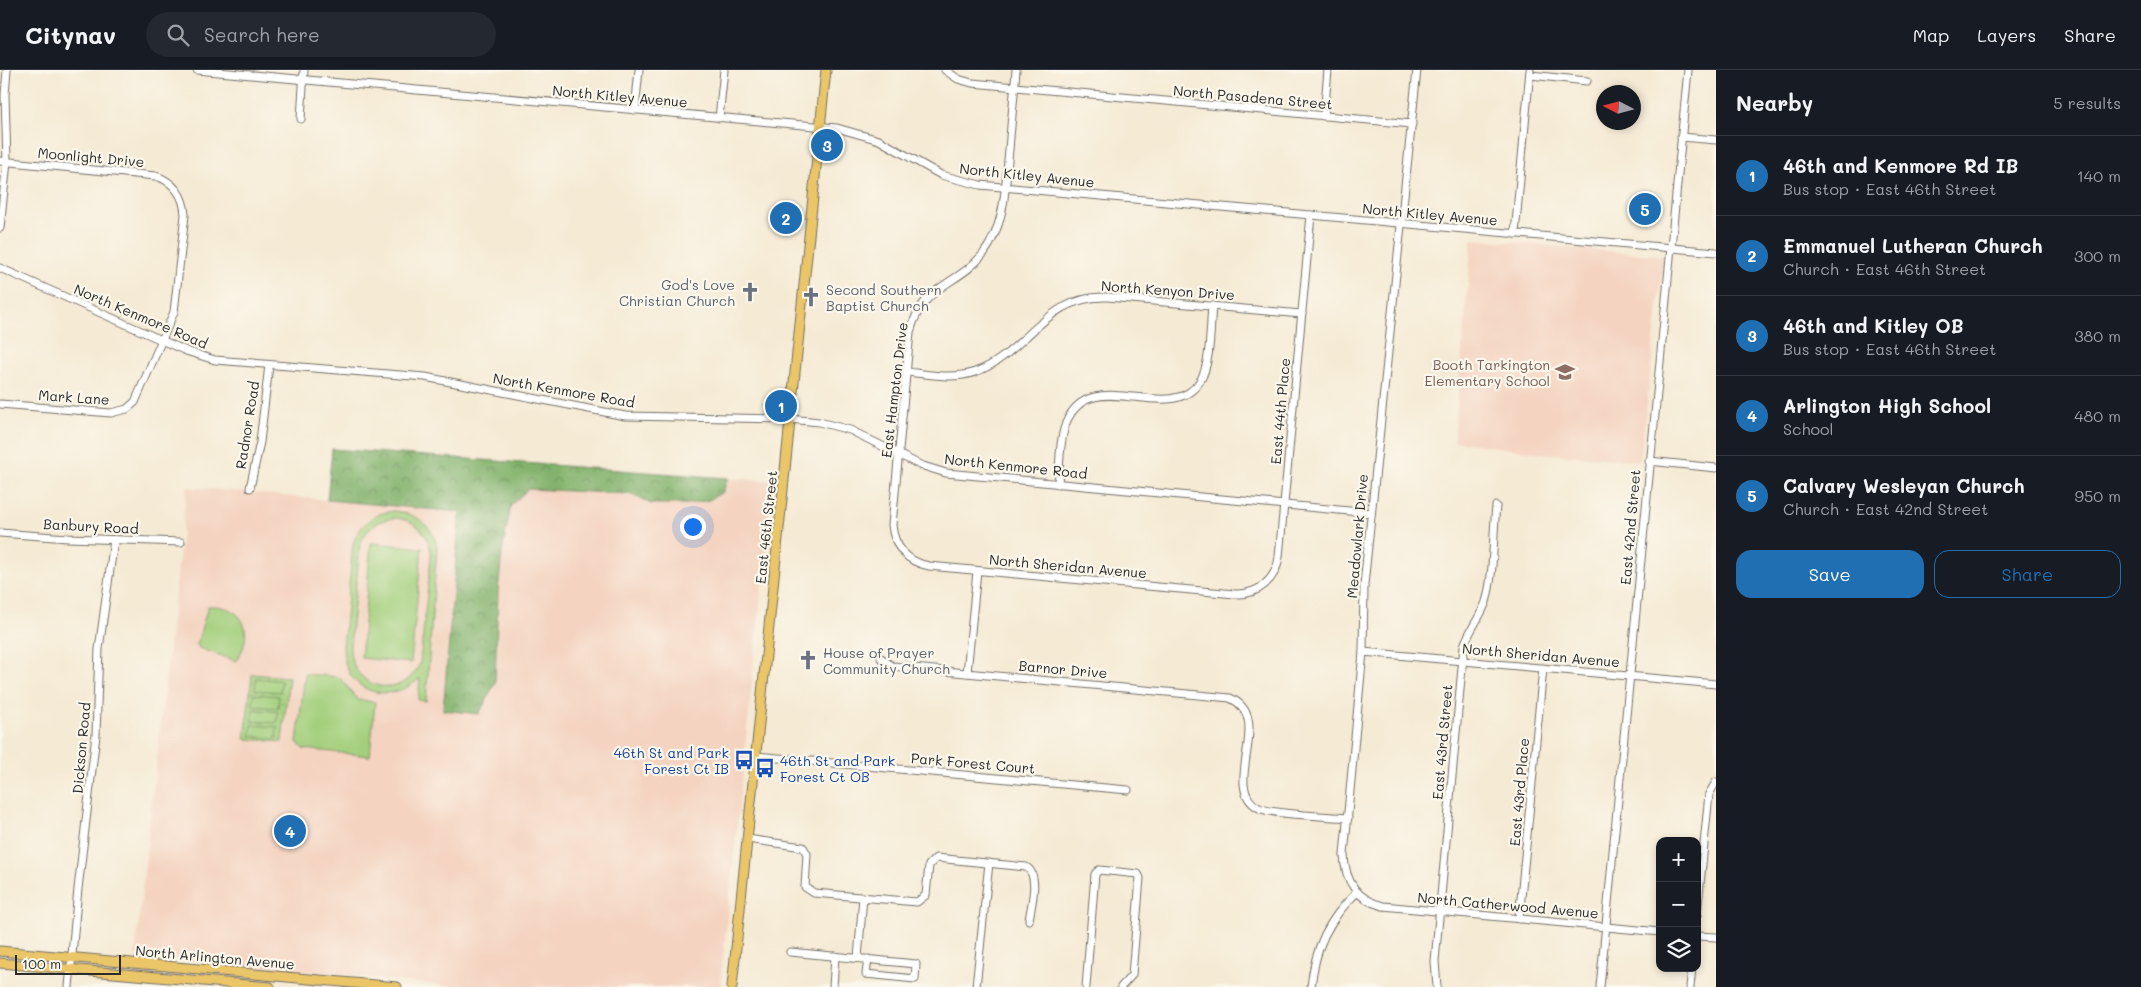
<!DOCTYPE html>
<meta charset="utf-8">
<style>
:root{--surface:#171b24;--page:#242831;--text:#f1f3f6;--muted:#9ea1a6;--line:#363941;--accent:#1f6fb2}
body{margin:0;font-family:Mali,sans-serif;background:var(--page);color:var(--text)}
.controls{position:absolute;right:15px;bottom:15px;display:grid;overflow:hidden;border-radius:10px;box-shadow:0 2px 8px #0003}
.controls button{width:45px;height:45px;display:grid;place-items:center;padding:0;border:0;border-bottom:1px solid var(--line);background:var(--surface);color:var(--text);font:25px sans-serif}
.compass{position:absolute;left:1596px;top:15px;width:45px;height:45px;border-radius:50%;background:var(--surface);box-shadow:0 2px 8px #0003;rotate:276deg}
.scale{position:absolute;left:15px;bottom:12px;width:106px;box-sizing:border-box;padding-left:5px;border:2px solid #2b2b2b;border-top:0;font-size:14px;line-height:18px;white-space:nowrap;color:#2b2b2b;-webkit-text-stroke:4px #fbf7ec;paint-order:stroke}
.you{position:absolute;left:692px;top:456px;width:18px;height:18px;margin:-12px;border:4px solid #fff;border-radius:50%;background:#1a73e8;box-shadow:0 0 0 8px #1a73e833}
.badge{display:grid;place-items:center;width:32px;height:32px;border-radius:50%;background:var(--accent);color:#fff;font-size:16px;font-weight:700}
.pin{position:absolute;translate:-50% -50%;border:2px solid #fff;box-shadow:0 1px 5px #0006}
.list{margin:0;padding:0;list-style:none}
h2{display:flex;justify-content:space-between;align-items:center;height:65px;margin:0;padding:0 20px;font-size:21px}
h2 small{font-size:16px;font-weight:400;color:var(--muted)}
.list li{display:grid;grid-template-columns:32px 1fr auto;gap:15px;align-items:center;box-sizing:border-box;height:80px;padding:0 20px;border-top:1px solid var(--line)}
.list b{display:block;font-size:19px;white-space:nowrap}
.list p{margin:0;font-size:16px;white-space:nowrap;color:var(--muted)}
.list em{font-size:16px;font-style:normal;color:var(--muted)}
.actions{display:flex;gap:10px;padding:15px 20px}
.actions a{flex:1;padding:11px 0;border:1px solid var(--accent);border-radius:15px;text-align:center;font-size:18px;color:var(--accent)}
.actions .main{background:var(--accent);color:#fff}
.icon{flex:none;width:28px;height:28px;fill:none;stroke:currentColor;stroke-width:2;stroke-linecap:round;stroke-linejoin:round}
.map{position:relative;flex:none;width:1716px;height:917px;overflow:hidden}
header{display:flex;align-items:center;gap:30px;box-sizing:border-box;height:70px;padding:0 25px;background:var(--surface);border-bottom:1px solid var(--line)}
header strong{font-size:24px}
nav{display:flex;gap:28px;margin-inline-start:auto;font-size:18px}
.search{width:350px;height:45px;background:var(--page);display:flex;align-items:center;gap:12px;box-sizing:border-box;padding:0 18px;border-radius:28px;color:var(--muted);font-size:19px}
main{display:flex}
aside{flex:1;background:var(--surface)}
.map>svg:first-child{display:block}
.built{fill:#f4d3c0}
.grass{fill:url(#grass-dots);stroke:#677d54}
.forest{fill:url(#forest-crowns);stroke:#566e4c}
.pitch{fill:#a3cf7c;stroke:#677d54;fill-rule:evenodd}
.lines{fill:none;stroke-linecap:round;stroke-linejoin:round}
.minor-casing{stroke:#726e66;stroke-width:9}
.major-casing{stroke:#726e66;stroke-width:11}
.minor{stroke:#fff;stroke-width:7}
.major{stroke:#eac669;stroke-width:9}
.labels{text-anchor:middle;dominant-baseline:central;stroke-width:4.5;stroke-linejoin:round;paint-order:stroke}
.street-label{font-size:14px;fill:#2b2b2b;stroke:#fbf7ec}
.worship-label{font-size:14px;fill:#5b616d;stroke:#fbf7ec;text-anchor:start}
.education-label{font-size:14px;fill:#785e54;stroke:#fbf7ec;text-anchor:end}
.transit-label{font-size:14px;fill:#164399;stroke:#fbf7ec;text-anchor:end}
</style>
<header>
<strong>Citynav</strong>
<div class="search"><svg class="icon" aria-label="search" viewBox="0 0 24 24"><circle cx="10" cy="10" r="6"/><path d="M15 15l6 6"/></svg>Search here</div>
<nav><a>Map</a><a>Layers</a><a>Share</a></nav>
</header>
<main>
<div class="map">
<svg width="1716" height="917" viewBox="0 0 1716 917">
<defs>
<pattern id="grass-dots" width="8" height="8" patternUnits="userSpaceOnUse" patternTransform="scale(1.25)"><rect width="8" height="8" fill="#a3cf7c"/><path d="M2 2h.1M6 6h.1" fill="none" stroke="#8cb26b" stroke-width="1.8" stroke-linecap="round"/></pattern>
<pattern id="forest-crowns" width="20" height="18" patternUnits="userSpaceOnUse" patternTransform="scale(1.25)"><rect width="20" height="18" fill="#82b26c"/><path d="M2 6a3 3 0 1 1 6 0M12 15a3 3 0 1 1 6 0" fill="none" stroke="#6b9159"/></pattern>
</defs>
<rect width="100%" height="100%" fill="#fbf7ec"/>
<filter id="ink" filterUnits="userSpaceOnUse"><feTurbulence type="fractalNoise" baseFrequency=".02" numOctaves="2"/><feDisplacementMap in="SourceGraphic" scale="10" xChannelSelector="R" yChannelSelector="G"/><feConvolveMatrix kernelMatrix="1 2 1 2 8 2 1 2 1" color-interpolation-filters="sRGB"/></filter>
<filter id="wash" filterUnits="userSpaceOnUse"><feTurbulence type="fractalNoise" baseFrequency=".0096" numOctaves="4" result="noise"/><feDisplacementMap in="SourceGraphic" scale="20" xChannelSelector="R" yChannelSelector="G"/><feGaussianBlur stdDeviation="1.12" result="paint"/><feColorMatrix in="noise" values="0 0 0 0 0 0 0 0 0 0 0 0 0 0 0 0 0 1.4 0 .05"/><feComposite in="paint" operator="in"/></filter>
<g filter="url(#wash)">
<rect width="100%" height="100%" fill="#f5ead4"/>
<g class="built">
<path d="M1472,169L1664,186L1640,391L1550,384L1454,371Z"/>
<path d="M728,408L773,411L720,917H461L135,885L187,417L460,442L443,640L495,613L498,521L502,482L511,435L528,419L630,424L651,434L723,422Z"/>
</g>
<path class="grass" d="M252,604L289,607L282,672L245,669Z"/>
<path class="forest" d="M332,379L728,408L723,422L709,430L688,434H651L630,424L528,419L511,435L502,482L498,521L495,613L479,644L443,640L460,442L327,430Z"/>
<g class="pitch">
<path d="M394,441C416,443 432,455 437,476L426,631L418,630L420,608C388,637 343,622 343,577L353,474C360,454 373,443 394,441ZM394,448C415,449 429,463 431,484L420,593C403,633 349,619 350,576L360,474C366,459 377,450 394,448Z"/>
<path d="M371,473L422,478L411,593L361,588Z"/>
<path d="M208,536C244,534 256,563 236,591L199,578L197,574Z"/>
<path d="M305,604L339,607L358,630L375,632L370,686L303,679L297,672Z"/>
<path d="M256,608L281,611L280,622L255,620Z"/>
<path d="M254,624L279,626L278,638L253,636Z"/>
<path d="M253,639L278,642L277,653L252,651Z"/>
<path d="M252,655L277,657L276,669L250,666Z"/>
</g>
</g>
<g filter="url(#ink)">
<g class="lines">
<defs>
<g id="minor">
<path d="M197,0L837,58L879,70L941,105L980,115L1716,182"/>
<path d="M945,0L958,9L972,13L1412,54"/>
<path d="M1016,0C1014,27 1011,53 1009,80C1005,116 1006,153 984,183C957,217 924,212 910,262L892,455C894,477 907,492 929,496L1235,524C1258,525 1276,510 1279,487L1311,145"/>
<path d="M1417,0L1364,515L1363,582L1344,785C1345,811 1357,830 1383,836L1660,862"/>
<path d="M1530,5L1587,11"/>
<path d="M635,40L639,0"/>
<path d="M1324,46L1328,0"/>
<path d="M719,48L724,0"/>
<path d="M301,49L304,0"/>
<path d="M1681,67L1716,70"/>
<path d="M0,91L156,106C174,112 184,126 185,145L174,242L135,332L127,339L111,343L0,334"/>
<path d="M0,158L7,92L5,25L7,0"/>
<path d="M1515,164L1530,0"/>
<path d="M0,198L186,281L215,290L425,307L625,346L790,349L819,352L850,360L920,395L946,403L1371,443"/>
<path d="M906,302C928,304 953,310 975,302C1025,285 1045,224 1108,227L1302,244"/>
<path d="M1649,391L1716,398"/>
<path d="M1058,414C1060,394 1059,372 1066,353C1090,292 1171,358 1200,311C1211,294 1210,256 1212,236"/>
<path d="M250,418L260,372L269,295"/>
<path d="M0,463L68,468L181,472"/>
<path d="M1363,582L1716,614"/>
<path d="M881,588L892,596L1230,628C1276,648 1219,717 1259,738C1274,745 1328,746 1348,748"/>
<path d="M967,603L977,501"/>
<path d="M756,686L1128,720"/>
<path d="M747,769L803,777L807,784L805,817L814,823L917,832L926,825L929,795L936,788L1026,797C1040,804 1031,837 1029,850"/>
<path d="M1697,845L1709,724L1716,712"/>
<path d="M1519,849L1543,598"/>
<path d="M1697,866L1716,867"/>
<path d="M790,882L916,894L915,909L866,904L868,889"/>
<path d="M858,888L863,827"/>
<path d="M69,917L78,819L96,665L99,579L114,470"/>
<path d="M833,917L835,886"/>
<path d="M976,917L989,793"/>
<path d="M1086,917L1095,804L1099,800L1138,804L1140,808L1132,905L1121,917"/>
<path d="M1311,917C1315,877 1328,850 1357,822"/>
<path d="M1437,917L1435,891L1464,576C1469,560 1480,548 1486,532C1494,504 1493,465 1496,436"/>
<path d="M1600,917L1688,0"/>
<path d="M1690,917L1692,898"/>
</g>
<g id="major">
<path d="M0,881L397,917"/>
<path d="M0,893L270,917"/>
<path d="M732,917L826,0"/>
</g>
</defs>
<use href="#minor" class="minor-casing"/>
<use href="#major" class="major-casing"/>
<use href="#minor" class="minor"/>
<use href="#major" class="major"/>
</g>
</g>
<defs>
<symbol id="church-bare" viewBox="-9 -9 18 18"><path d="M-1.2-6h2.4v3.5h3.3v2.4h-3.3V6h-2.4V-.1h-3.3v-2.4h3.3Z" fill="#6b7280" stroke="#fbf7ec" stroke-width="2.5" paint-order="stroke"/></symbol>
<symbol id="school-bare" viewBox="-9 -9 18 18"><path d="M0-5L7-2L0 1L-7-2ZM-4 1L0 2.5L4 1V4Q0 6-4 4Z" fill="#8d6e63" stroke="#fbf7ec" stroke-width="2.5" paint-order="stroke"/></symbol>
<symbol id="bus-bare" viewBox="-9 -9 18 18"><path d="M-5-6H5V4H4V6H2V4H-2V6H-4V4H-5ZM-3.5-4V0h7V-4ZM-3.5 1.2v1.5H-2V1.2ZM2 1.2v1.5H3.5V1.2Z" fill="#1a4fb4" stroke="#fbf7ec" stroke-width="2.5" paint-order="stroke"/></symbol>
</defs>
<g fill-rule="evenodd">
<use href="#church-bare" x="736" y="208" width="28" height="28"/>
<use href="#church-bare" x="797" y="213" width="28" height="28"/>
<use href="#school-bare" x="1551" y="288" width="28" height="28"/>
<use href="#church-bare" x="794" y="576" width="28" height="28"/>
<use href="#bus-bare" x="730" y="676" width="28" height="28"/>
<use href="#bus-bare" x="751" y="684" width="28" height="28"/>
</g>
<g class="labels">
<g class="street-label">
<text transform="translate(620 26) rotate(5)">North Kitley Avenue</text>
<text transform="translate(1253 27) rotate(5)">North Pasadena Street</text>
<text transform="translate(91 87) rotate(5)">Moonlight Drive</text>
<text transform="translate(1027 105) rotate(6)">North Kitley Avenue</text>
<text transform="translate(1430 144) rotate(5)">North Kitley Avenue</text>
<text transform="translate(1168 220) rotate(4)">North Kenyon Drive</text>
<text transform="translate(141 246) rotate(23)">North Kenmore Road</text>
<text transform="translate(564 320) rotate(10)">North Kenmore Road</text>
<text transform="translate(894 320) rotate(-83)">East Hampton Drive</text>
<text transform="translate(74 327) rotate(4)">Mark Lane</text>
<text transform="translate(1280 341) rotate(-85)">East 44th Place</text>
<text transform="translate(247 355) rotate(-81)">Radnor Road</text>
<text transform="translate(1016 396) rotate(6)">North Kenmore Road</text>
<text transform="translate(91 456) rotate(3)">Banbury Road</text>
<text transform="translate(766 457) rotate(-84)">East 46th Street</text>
<text transform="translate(1630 457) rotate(-85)">East 42nd Street</text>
<text transform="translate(1357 466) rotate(-85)">Meadowlark Drive</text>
<text transform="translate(1068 496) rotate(5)">North Sheridan Avenue</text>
<text transform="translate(1541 585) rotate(5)">North Sheridan Avenue</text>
<text transform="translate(1063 599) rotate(5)">Barnor Drive</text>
<text transform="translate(1442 672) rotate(-85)">East 43rd Street</text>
<text transform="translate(81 678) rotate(-85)">Dickson Road</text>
<text transform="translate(973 693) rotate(5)">Park Forest Court</text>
<text transform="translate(1519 722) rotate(-85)">East 43rd Place</text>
<text transform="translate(1508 835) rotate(5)">North Catherwood Avenue</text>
<text transform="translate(215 887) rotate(5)">North Arlington Avenue</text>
</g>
<g class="worship-label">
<text x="735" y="214" text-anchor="end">God's Love<tspan x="735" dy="16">Christian Church</tspan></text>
<text x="826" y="219">Second Southern<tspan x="826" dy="16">Baptist Church</tspan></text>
<text x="823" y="582">House of Prayer<tspan x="823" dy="16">Community Church</tspan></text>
</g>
<g class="education-label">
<text x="1550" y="294">Booth Tarkington<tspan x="1550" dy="16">Elementary School</tspan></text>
</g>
<g class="transit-label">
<text x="729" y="682">46th St and Park<tspan x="729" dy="16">Forest Ct IB</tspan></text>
<text x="780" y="690" text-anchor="start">46th St and Park<tspan x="780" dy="16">Forest Ct OB</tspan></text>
</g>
</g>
</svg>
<div class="controls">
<button>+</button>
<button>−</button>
<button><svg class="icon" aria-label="layers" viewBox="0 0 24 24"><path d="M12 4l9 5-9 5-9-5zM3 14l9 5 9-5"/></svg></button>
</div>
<svg class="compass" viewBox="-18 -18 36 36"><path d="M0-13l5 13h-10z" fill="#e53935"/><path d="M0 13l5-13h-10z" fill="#9ea1a6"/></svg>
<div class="scale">100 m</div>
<div class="you"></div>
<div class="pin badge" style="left:781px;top:336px">1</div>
<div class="pin badge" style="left:786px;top:148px">2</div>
<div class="pin badge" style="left:827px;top:75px">3</div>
<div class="pin badge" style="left:290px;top:761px">4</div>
<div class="pin badge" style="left:1645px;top:139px">5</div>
</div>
<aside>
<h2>Nearby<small>5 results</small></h2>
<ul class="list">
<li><span class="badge">1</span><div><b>46th and Kenmore Rd IB</b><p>Bus stop · East 46th Street</p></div><em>140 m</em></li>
<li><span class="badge">2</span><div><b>Emmanuel Lutheran Church</b><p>Church · East 46th Street</p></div><em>300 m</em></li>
<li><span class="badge">3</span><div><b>46th and Kitley OB</b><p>Bus stop · East 46th Street</p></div><em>380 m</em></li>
<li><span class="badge">4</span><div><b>Arlington High School</b><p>School</p></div><em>480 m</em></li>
<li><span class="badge">5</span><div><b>Calvary Wesleyan Church</b><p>Church · East 42nd Street</p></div><em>950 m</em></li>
</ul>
<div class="actions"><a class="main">Save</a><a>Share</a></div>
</aside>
</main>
